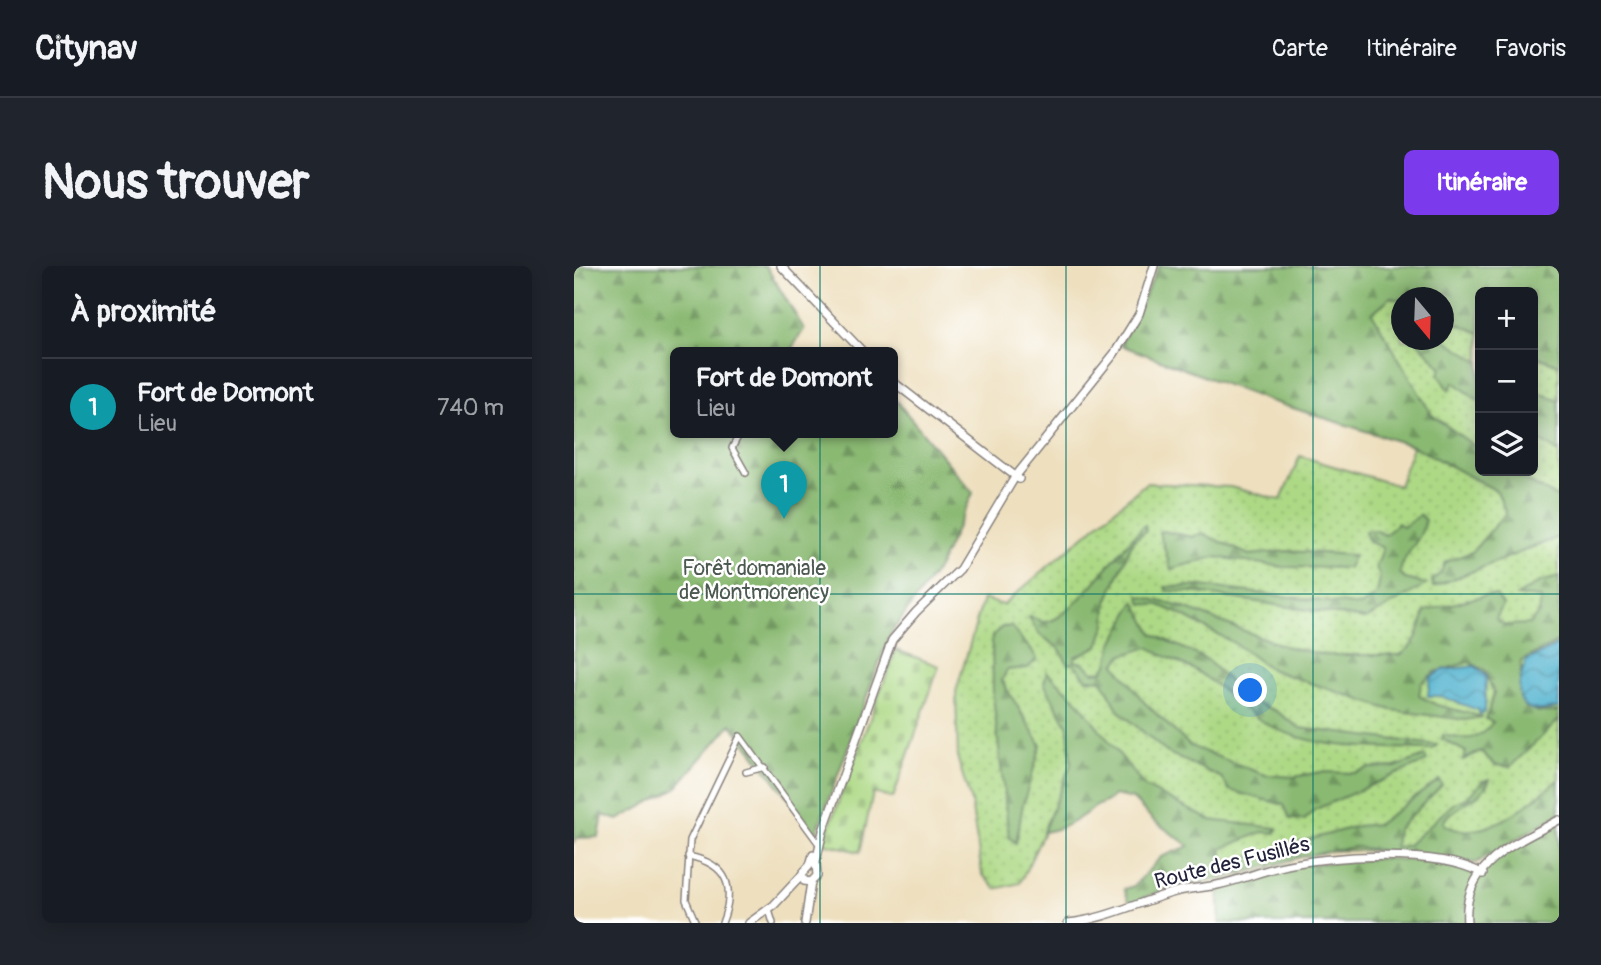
<!DOCTYPE html>
<html lang="fr">
<meta charset="utf-8">
<style>
:root{--surface:#171b24;--page:#20242c;--text:#f1f3f6;--muted:#9ea1a6;--line:#363941;--accent:#7c3aed}
body{margin:0;font-family:Pangolin,sans-serif;background:var(--page);color:var(--text)}
.controls{position:absolute;right:21px;top:21px;display:grid;overflow:hidden;border-radius:10px;box-shadow:0 4px 18px #0003}
.controls button{width:63px;height:63px;display:grid;place-items:center;padding:0;border:0;border-bottom:2px solid var(--line);background:var(--surface);color:var(--text);font:35px sans-serif}
.compass{position:absolute;left:817px;top:21px;width:63px;height:63px;border-radius:50%;background:var(--surface);box-shadow:0 4px 18px #0003;rotate:161deg}
.you{position:absolute;left:677px;top:425px;width:24px;height:24px;margin:-18px;border:5px solid #fff;border-radius:50%;background:#1a73e8;box-shadow:0 0 0 10px #1a73e833}
.badge{display:grid;place-items:center;width:46px;height:46px;border-radius:50%;background:var(--accent);color:#fff;font-size:23px;font-weight:700}
.pin{position:absolute;translate:-50% -58px;filter:drop-shadow(0 2px 4px #0008)}
.pin::after{content:'';position:absolute;top:37px;width:24px;height:21px;background:inherit;clip-path:polygon(0 0,100% 0,50% 100%)}
.popup{position:absolute;left:96px;top:81px;width:228px;height:91px;box-sizing:border-box;display:grid;place-content:center;border-radius:10px;background:var(--surface);filter:drop-shadow(0 2px 5px #0005);font-size:23px;white-space:nowrap;color:var(--muted)}
.popup b{font-size:26px;color:var(--text)}
.popup::after{content:'';position:absolute;left:50%;top:100%;margin-left:-14px;border:14px solid transparent;border-top-color:var(--surface)}
.list{margin:0;padding:0;list-style:none}
h2{display:flex;justify-content:space-between;align-items:center;height:91px;margin:0;padding:0 28px;font-size:30px}
h2 small{font-size:23px;font-weight:400;color:var(--muted)}
.list li{display:grid;grid-template-columns:46px 1fr auto;gap:21px;align-items:center;box-sizing:border-box;height:98px;padding:0 28px;border-top:2px solid var(--line)}
.list b{display:block;font-size:26px;white-space:nowrap}
.list p{margin:0;font-size:23px;white-space:nowrap;color:var(--muted)}
.list em{font-size:23px;font-style:normal;color:var(--muted)}
.icon{flex:none;width:38px;height:38px;fill:none;stroke:currentColor;stroke-width:2;stroke-linecap:round;stroke-linejoin:round}
.map{position:relative;flex:none;width:985px;height:657px;overflow:hidden;border-radius:10px}
header{display:flex;align-items:center;gap:42px;box-sizing:border-box;height:98px;padding:0 35px;background:var(--surface);border-bottom:2px solid var(--line)}
header strong{font-size:33px}
nav{display:flex;gap:38px;margin-inline-start:auto;font-size:24px}
.intro{display:flex;align-items:center;justify-content:space-between;box-sizing:border-box;height:168px;padding:0 42px}
h1{margin:0;font-size:49px}
.button{padding:18px 32px;border-radius:10px;background:var(--accent);color:#fff;font-size:24px;font-weight:700}
main{display:flex;gap:42px;padding:0 42px}
aside{flex:1;background:var(--surface);border-radius:10px;box-shadow:0 4px 18px #0003}
.map>svg:first-child{display:block}
.grass{fill:url(#grass-dots);stroke:#687e60;stroke-width:2}
.forest{fill:url(#forest-firs);stroke:#566e56;stroke-width:2}
.cemetery{fill:url(#cemetery-stones);stroke:#687e60;stroke-width:2}
.water{fill:url(#water-waves);stroke:#3a6a85;stroke-width:2}
.lines{fill:none;stroke-linecap:round;stroke-linejoin:round}
.street-casing{stroke:#88817d;stroke-width:8}
.secondary-casing{stroke:#88817d;stroke-width:10}
.street{stroke:#fff;stroke-width:5}
.secondary{stroke:#fff;stroke-width:7}
.grid{fill:none;stroke:#0f766e;stroke-width:2;stroke-opacity:0.55}
.labels{text-anchor:middle;dominant-baseline:central;stroke-width:5;stroke-linejoin:round;paint-order:stroke}
.park-label{font-size:21px;fill:#4c5951;stroke:#fff}
.street-label{font-size:21px;fill:#22223b;stroke:#fff}
</style>
<header>
<strong>Citynav</strong>
<nav><a>Carte</a><a>Itinéraire</a><a>Favoris</a></nav>
</header>
<div class="intro"><h1>Nous trouver</h1><a class="button">Itinéraire</a></div>
<main>
<aside>
<h2>À proximité<small></small></h2>
<ul class="list">
<li><span class="badge" style="background:#0f9aa8">1</span><div><b>Fort de Domont</b><p>Lieu</p></div><em>740 m</em></li>
</ul>
</aside>
<div class="map">
<svg width="985" height="657" viewBox="0 0 985 657">
<defs>
<pattern id="grass-dots" width="8" height="8" patternUnits="userSpaceOnUse" patternTransform="scale(1.75)"><rect width="8" height="8" fill="#add985"/><path d="M2 2h.1M6 6h.1" fill="none" stroke="#95ba74" stroke-width="1.8" stroke-linecap="round"/></pattern>
<pattern id="forest-firs" width="22" height="20" patternUnits="userSpaceOnUse" patternTransform="scale(1.75)"><rect width="22" height="20" fill="#8ab972"/><path d="M5 1l3.5 6h-7zM16 11l3.5 6h-7z" fill="#70965f"/></pattern>
<pattern id="cemetery-stones" width="16" height="16" patternUnits="userSpaceOnUse" patternTransform="scale(1.75)"><rect width="16" height="16" fill="#add985"/><path d="M2 7V4a2 2 0 0 1 4 0v3zM10 15v-3a2 2 0 0 1 4 0v3z" fill="#95ba74"/></pattern>
<pattern id="water-waves" width="16" height="10" patternUnits="userSpaceOnUse" patternTransform="scale(1.75)"><rect width="16" height="10" fill="#51b3cf"/><path d="M0 5q4-4 8 0t8 0" fill="none" stroke="#4391a9"/></pattern>
</defs>
<rect width="100%" height="100%" fill="#fff"/>
<filter id="ink" filterUnits="userSpaceOnUse"><feTurbulence type="fractalNoise" baseFrequency=".0143" numOctaves="2"/><feDisplacementMap in="SourceGraphic" scale="14" xChannelSelector="R" yChannelSelector="G"/><feConvolveMatrix kernelMatrix="1 2 1 2 8 2 1 2 1" color-interpolation-filters="sRGB"/></filter>
<filter id="wash" filterUnits="userSpaceOnUse"><feTurbulence type="fractalNoise" baseFrequency=".00686" numOctaves="4" result="noise"/><feDisplacementMap in="SourceGraphic" scale="28" xChannelSelector="R" yChannelSelector="G"/><feGaussianBlur stdDeviation="1.57" result="paint"/><feColorMatrix in="noise" values="0 0 0 0 0 0 0 0 0 0 0 0 0 0 0 0 0 1.4 0 .05"/><feComposite in="paint" operator="in"/></filter>
<g filter="url(#wash)">
<rect width="100%" height="100%" fill="#eee0bf"/>
<path class="grass" d="M817,31L827,35L828,74H870V52L906,67V205H959V89L985,99V541L828,585L708,584L636,606L610,558L539,505L494,515L446,617L422,623L408,608L397,536L384,494L382,426L409,333L429,339L572,217L656,221L707,234L726,190L825,220L839,180L798,47Z"/>
<g class="forest">
<path d="M0,0H192L230,63L215,87H102V167H318L319,131L399,227L364,302L315,370L242,568L157,458L102,522L44,554L29,549L25,571L3,572L0,576Z"/>
<path d="M585,0H985V99L959,89V26H906V67L870,52V32H828L827,35L817,31L798,47L858,149L906,184V205H934L985,232V271L859,321L858,314L867,307L871,296L898,286L932,247L923,225L839,180L690,133L546,79Z"/>
<path d="M870,73L906,96V136L880,116L875,124L865,108L868,102L842,74Z"/>
<path d="M959,124L985,135V187L959,170Z"/>
<path d="M846,249L851,254C849,274 829,287 826,307L831,313L853,318L792,353L618,326L593,325L591,321L627,320L787,340L803,329L806,311L802,302L809,282L794,275L791,265L801,264L811,269L824,257L829,261Z"/>
<path d="M571,259L572,265L559,275L540,319L533,336L532,358L524,380L501,391V395L511,398L519,406L528,405L534,398L539,377L561,335L579,368L632,393L675,434L702,445L726,462L863,479L859,483C802,481 737,486 686,454C665,440 648,422 627,408C610,396 591,393 575,381L549,389L541,398L570,436L616,480L691,509L719,511L747,506L781,507L795,502L821,501L851,490L853,495L740,544L731,554L716,553L710,539L655,524L648,512L592,486L545,445L528,414L513,413L499,397L494,398L485,382L466,369L455,351C462,351 465,355 470,356C497,357 549,276 571,259Z"/>
<path d="M589,265L619,271L628,267L675,289L713,285L780,289L774,302L709,301L641,291L597,303L585,266Z"/>
<path d="M985,311V375L947,395C947,429 942,452 985,445V454L936,501L921,499L907,485L889,494L892,486L868,473L869,469C892,474 904,476 919,456L912,453L920,427L910,404L895,396L861,406L847,417L845,430L863,439L909,451L891,454L817,444L698,404L660,377L604,347L585,339L568,338L565,330L608,341L710,380L751,389H826C843,379 846,363 851,345L912,329H922L929,339L922,353L931,359L955,358L965,347L967,332L943,330L966,316Z"/>
<path d="M438,360C445,375 456,378 463,393L454,402L433,404L428,415L467,479L449,538L442,577L435,571L419,430L418,371L428,361Z"/>
<path d="M473,406L501,432L571,521L636,554L703,562L702,567L688,566L647,583L650,593L656,596L783,560L804,558L865,514L868,519L823,564L821,581L833,580L880,537L893,532L909,515L916,513C908,535 881,538 869,556L871,559C910,580 958,535 985,513V548L902,597L781,581L731,590L647,613L596,621L556,638L550,623L560,620L587,591L615,580L579,554L559,533L540,529C534,537 528,536 521,541C503,554 491,563 469,566L497,498L494,461L470,417Z"/>
<path d="M985,558V657H646L644,619L705,601L808,592L888,598L897,606Z"/>
</g>
<path class="cemetery" d="M322,384L365,400L319,532L299,527L286,586L249,577Z"/>
<g class="water">
<path d="M985,378V441C942,453 939,429 952,395Z"/>
<path d="M901,400L912,410L911,446L906,448L904,444L866,430H854L856,412L869,404Z"/>
</g>
</g>
<g filter="url(#ink)">
<g class="lines">
<defs>
<g id="street">
<path d="M166,167L158,182L172,207"/>
<path d="M172,506L191,501"/>
<path d="M114,590C154,598 162,621 148,657"/>
<path d="M195,644L199,657"/>
<path d="M122,657L112,634L116,574L166,470L245,578"/>
</g>
<g id="secondary">
<path d="M207,0L290,87"/>
<path d="M318,115L445,213"/>
<path d="M237,616L243,610L242,596L249,565L318,374L342,346L386,303L441,211L540,88L565,48L580,0"/>
<path d="M237,616L230,615L228,608L236,599L239,589"/>
<path d="M175,657L200,639L228,609"/>
<path d="M231,657L237,616"/>
<path d="M494,657C532,653 564,636 601,626C615,622 629,622 643,619C664,615 684,606 705,601C754,589 865,582 909,608"/>
<path d="M893,657C888,597 941,578 985,554"/>
</g>
</defs>
<use href="#street" class="street-casing"/>
<use href="#secondary" class="secondary-casing"/>
<use href="#street" class="street"/>
<use href="#secondary" class="secondary"/>
</g>
</g>
<path class="grid" d="M246,0V657M492,0V657M739,0V657M0,328H985"/>
<g class="labels">
<g class="park-label">
<text x="180" y="302">Forêt domaniale<tspan x="180" dy="24">de Montmorency</tspan></text>
</g>
<g class="street-label">
<text transform="translate(658 597) rotate(-14)">Route des Fusillés</text>
</g>
</g>
</svg>
<div class="controls">
<button>+</button>
<button>−</button>
<button><svg class="icon" aria-label="layers" viewBox="0 0 24 24"><path d="M12 4l9 5-9 5-9-5zM3 14l9 5 9-5"/></svg></button>
</div>
<svg class="compass" viewBox="-18 -18 36 36"><path d="M0-13l5 13h-10z" fill="#e53935"/><path d="M0 13l5-13h-10z" fill="#9ea1a6"/></svg>
<div class="you"></div>
<div class="pin badge" style="left:210px;top:253px;background:#0f9aa8">1</div>
<div class="popup"><b>Fort de Domont</b>Lieu</div>
</div>
</main>
